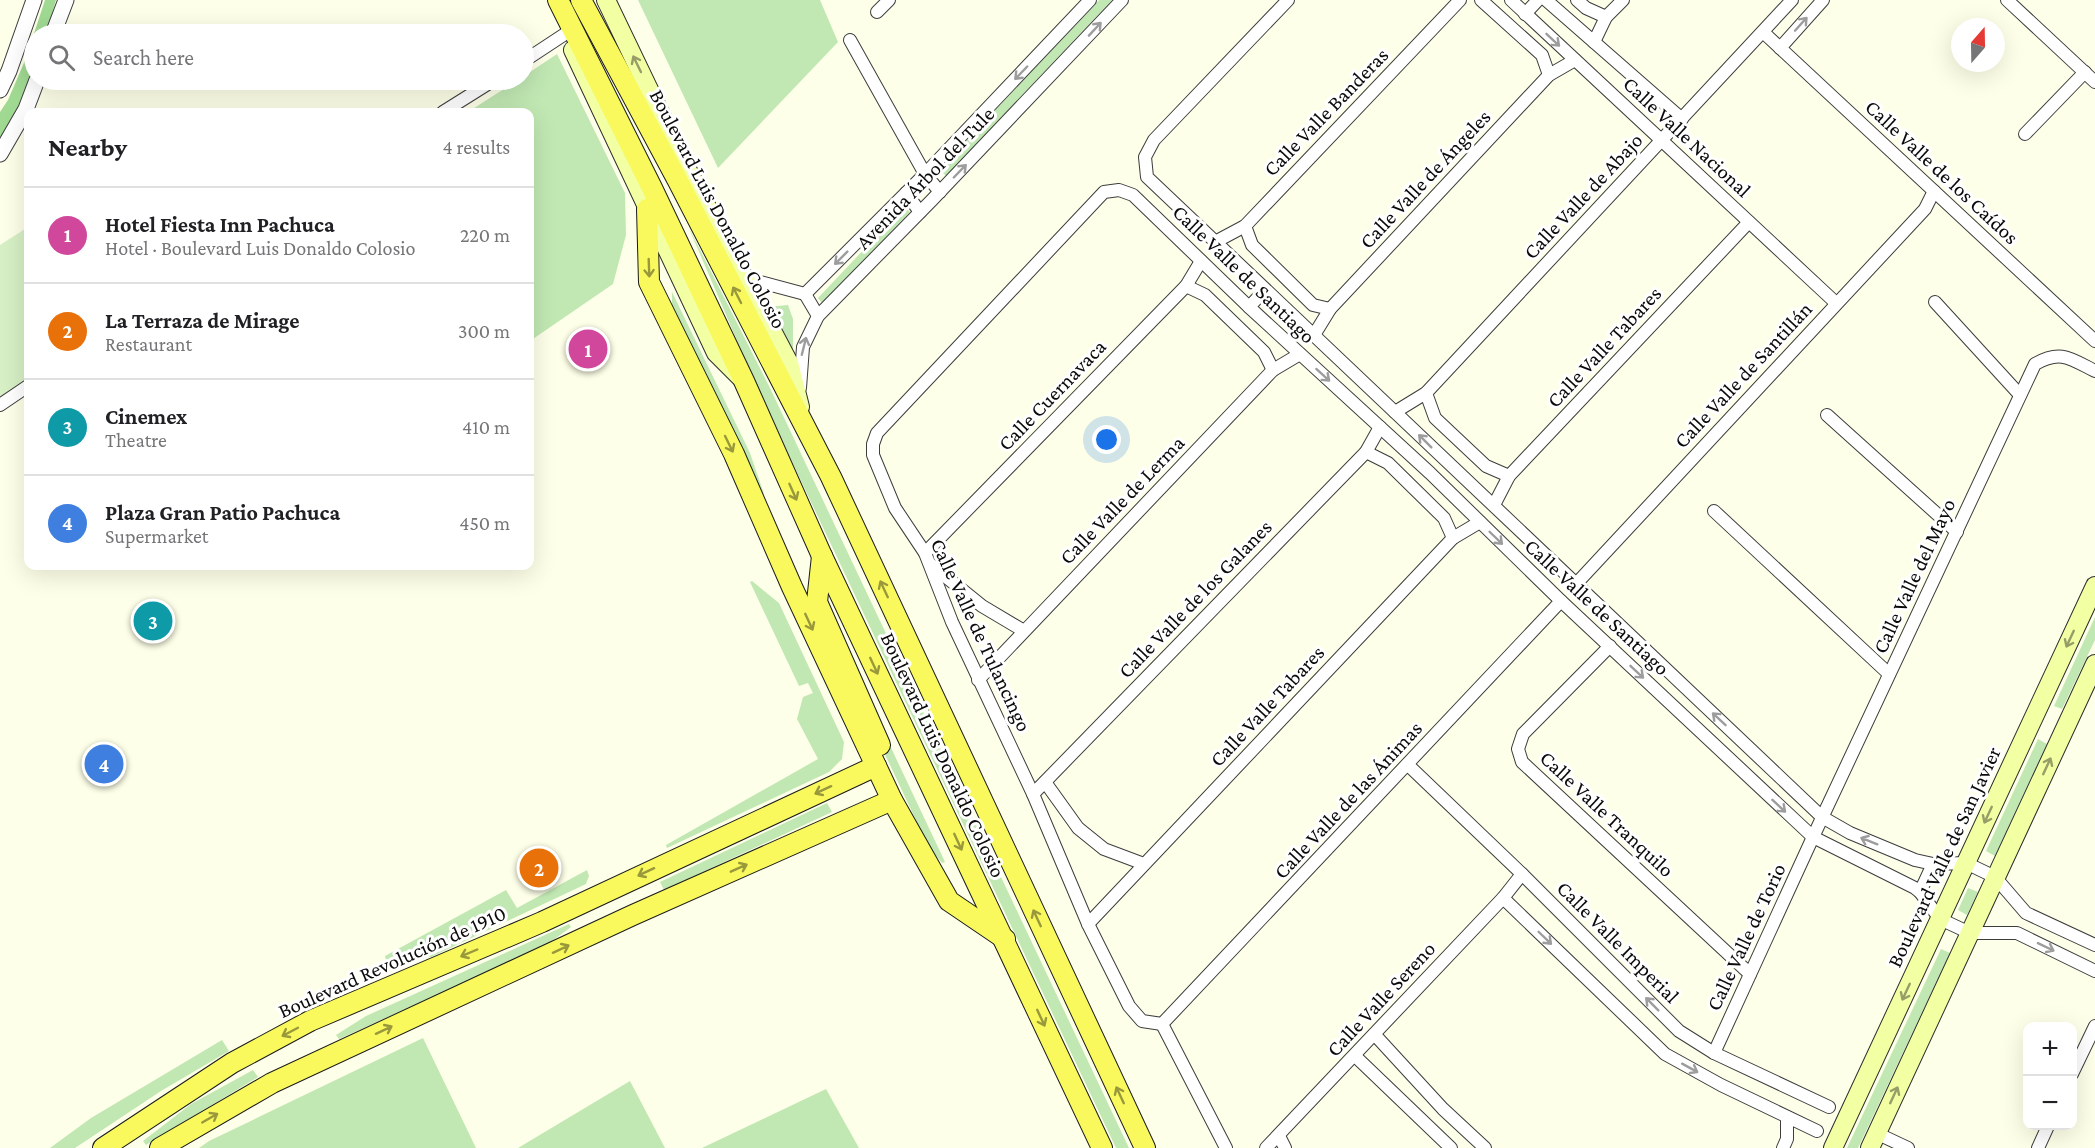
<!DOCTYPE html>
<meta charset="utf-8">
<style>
:root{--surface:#fff;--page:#f2f2f2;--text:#202124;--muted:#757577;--line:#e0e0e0;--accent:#ea580c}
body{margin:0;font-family:"Crimson Pro",serif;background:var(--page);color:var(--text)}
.controls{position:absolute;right:18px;bottom:18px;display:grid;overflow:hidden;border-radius:12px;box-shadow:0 6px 24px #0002}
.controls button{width:54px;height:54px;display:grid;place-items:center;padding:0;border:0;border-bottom:2px solid var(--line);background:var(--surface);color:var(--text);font:30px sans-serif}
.compass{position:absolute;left:1951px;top:18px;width:54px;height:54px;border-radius:50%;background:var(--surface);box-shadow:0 6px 24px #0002;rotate:20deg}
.you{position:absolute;left:1107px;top:440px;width:21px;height:21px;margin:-15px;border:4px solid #fff;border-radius:50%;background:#1a73e8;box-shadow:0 0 0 9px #1a73e833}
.badge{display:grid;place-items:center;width:39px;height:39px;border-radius:50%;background:var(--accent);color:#fff;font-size:20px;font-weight:700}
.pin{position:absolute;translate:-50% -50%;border:3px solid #fff;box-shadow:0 2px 6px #0006}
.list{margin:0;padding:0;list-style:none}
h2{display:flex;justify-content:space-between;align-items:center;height:78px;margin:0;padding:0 24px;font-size:26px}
h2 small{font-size:20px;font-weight:400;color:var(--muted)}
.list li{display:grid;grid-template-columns:39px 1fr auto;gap:18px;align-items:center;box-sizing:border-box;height:96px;padding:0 24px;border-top:2px solid var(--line)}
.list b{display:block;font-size:22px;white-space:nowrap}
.list p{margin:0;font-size:20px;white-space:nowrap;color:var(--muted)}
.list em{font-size:20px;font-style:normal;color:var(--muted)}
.icon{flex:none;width:33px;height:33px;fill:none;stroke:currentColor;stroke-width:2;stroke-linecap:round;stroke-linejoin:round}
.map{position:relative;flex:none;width:2095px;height:1148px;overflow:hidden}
.search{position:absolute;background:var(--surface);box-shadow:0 6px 24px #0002;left:24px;top:24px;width:510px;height:66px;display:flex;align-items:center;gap:15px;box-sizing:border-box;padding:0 21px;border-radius:33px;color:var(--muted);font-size:22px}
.panel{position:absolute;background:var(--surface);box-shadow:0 6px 24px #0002;left:24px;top:108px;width:510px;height:462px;border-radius:12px}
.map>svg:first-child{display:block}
.green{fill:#c1e8b3}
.forest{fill:#a0d992}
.pitch{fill:#d6efc4}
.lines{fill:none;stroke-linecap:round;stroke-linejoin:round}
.minor-casing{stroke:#3d3d3d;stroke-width:14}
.tertiary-casing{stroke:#3d3d3d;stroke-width:17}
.secondary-casing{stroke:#2c2c2c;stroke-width:20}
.primary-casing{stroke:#1b1b1b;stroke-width:22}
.minor{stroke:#fff;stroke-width:12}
.tertiary{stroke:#fff;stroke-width:15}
.secondary{stroke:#f3ffa3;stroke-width:18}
.primary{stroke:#f9f95e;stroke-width:20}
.oneway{stroke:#9d9d9d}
.oneway2{stroke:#969d66}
.oneway3{stroke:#99993c}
.labels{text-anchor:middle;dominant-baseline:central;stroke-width:6;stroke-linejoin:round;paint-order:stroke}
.street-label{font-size:21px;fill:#0a0a0a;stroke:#fff}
</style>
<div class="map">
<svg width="2095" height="1148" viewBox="0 0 2095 1148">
<rect width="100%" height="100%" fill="#feffe8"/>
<g class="green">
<path d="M638,0H820L838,42L718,168Z"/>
<path d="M1099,0H1112L946,176L939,169Z"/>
<path d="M557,54L625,193L626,235L613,284L530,341V112H468L518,80H524V76Z"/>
<path d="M904,207L910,212L822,303L818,298Z"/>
<path d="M688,226L770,388L1129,1148H1116L759,392Z"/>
<path d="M672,292L750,453L764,494L761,495L672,307Z"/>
<path d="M788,305L793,319V354L767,307Z"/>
<path d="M752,581L779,603L844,742L842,759L829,772L667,848L666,845L818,759L797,719L803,697L813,693L808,683L799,686L750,582Z"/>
<path d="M2095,617V640L2062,709L2054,706Z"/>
<path d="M834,627L945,862L942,863L928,846L883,750Z"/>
<path d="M2038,739L2047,744L1995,856L1986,851Z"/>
<path d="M827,803L832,812L664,890L660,882Z"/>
<path d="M587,870L589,876L586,884L431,957L386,960L385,956L506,890L517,908Z"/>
<path d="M1968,888L1978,892L1967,915L1958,910Z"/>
<path d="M569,924L571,927L544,947L339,1039L336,1035L366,1016Z"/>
<path d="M1941,949L1950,953L1858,1148H1847Z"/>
<path d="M423,1038L476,1148H199L209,1141Z"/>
<path d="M222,1040L229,1051L161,1091L75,1148H50L91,1118Z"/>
<path d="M253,1070L258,1077L146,1145L143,1141L191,1104Z"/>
<path d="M630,1081L665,1148H518Z"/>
<path d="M826,1089L859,1148H702Z"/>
</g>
<path class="forest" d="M45,0H56L46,34H34V68L20,106L0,141V112L8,100L26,58Z"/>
<path class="pitch" d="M28,227V385L0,404V245Z"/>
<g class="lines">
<defs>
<g id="minor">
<path d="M1288,0L1154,140L1145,157L1147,177L1822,817L1850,833L1915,860L1933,864L1966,863L1995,877L2026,913L2095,945"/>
<path d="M1481,0L1542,55L1549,75"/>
<path d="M1511,0L1836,303"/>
<path d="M1546,0L1682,119"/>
<path d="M1577,0L1586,8L1606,17"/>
<path d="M2007,0L2095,82"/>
<path d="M877,12L889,0"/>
<path d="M1525,14L1538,0"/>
<path d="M1763,32L2095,341"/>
<path d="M850,40L925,174L940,192"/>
<path d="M1594,42L1606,17L1623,0"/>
<path d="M1780,48L1823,0"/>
<path d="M524,61L565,34"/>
<path d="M443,112L494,80"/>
<path d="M2025,134L2085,72"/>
<path d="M906,193L920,212"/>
<path d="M1245,226L1252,245L1313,305L1330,309"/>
<path d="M1215,242L1245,226L1460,0"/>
<path d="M743,275L760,282L805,294L925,174L1090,0"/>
<path d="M1186,286L1205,295L1264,352L1273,370"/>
<path d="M805,294L818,316"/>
<path d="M1935,302L2020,395"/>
<path d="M1249,307L1265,290"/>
<path d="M1314,335L1330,309L1549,75L1575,60"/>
<path d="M800,388L803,347L818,316L932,200L1122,0"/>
<path d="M1426,393L1435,418L1486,466L1509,476"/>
<path d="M0,405L28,386"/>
<path d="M1395,412L1426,393L1792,0"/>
<path d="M1827,415L1957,532"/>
<path d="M1366,452L1388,463L1444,518L1453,538"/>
<path d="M1494,505L1509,476L1749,222"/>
<path d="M1714,511L1889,674"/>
<path d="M925,553L1186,286L1201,261"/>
<path d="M930,564L982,606L1024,631"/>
<path d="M1576,584L1925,209L1934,191"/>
<path d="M1610,646L1523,734L1518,749L1522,762L1750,974"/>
<path d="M978,680L1273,370L1300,354"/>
<path d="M1408,765L1522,874L1679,1031L1714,1053L1829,1107"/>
<path d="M1045,782L1078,828L1104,849L1144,864"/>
<path d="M1033,794L1366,452L1380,427"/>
<path d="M1920,892L1933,864"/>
<path d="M1503,898L1665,1054L1721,1085L1817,1131"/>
<path d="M1088,924L1453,538L1480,522"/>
<path d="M1162,1024L1142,1021L1129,1006L1088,924L1033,794L952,622L925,553L895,508L873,455V444L877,433L1104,192L1119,190L1133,195L1249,307L1430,473L1561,601L1813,837L1915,888L1920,892L1940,919L1970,933H2017L2095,971"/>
<path d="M1162,1024L1561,601"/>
<path d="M1162,1024L1226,1148"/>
<path d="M1375,1035L1443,1109L1485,1148"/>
<path d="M1714,1053L1813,837L2035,364C2061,349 2071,359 2095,371"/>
<path d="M1355,1056L1451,1148"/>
<path d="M2072,1074L2095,1026"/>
<path d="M1876,1133L1908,1148"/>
<path d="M1279,1136L1285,1148"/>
<path d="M1266,1148L1503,898L1522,874"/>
<path d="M1783,1148L1787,1139V1117"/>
<path d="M2038,1148L2048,1126"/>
</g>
<g id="tertiary">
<path d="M53,34L66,0"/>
<path d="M0,90L9,71L34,0"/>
<path d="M0,154L26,109L37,80"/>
</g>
<g id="secondary">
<path d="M606,0L688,171L789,363L800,407"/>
<path d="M573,50L716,353L740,377"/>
<path d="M1833,1148L2095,586"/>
<path d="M1870,1148L2095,664"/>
</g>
<g id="primary">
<path d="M558,0L652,188L744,381L822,556L1102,1148"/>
<path d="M581,0L678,181L831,477L1145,1148"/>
<path d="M647,209L649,282L734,454L792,587L892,800L949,901L1005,939"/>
<path d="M822,556L817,602L880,745"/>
<path d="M103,1148L232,1063L310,1021L542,922L876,766"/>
<path d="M160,1148L272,1083L633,915L892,800"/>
</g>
</defs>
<use href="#minor" class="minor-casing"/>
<use href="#tertiary" class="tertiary-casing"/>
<use href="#secondary" class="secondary-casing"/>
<use href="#primary" class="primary-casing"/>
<use href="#minor" class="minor"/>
<use href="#tertiary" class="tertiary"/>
<use href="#secondary" class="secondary"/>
<use href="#primary" class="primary"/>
</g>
<defs><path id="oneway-shaft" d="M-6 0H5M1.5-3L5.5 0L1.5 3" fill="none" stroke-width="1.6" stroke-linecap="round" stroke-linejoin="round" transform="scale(1.5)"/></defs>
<g class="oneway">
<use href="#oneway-shaft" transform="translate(1801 24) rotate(-48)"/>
<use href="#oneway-shaft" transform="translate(1095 29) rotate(-47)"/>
<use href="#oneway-shaft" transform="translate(1553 40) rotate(43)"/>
<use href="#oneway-shaft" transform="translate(1021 73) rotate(134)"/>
<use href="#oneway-shaft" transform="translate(960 171) rotate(-46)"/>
<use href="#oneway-shaft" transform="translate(841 258) rotate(135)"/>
<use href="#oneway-shaft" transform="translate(804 346) rotate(-76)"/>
<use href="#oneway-shaft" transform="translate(1323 375) rotate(42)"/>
<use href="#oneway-shaft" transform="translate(1425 441) rotate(-135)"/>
<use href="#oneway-shaft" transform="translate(1496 538) rotate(44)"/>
<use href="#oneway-shaft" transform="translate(1637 672) rotate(43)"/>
<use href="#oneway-shaft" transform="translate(1719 719) rotate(-137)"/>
<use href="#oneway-shaft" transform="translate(1779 806) rotate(43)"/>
<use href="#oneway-shaft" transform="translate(1869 841) rotate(-158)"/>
<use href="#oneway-shaft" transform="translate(1545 938) rotate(44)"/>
<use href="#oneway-shaft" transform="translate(2046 947) rotate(26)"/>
<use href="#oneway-shaft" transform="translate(1652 1004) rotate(-135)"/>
<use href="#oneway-shaft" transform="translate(1690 1068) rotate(29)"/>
</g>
<g class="oneway2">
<use href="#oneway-shaft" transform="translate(637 64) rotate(-116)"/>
<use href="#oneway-shaft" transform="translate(2070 639) rotate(115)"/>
<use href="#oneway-shaft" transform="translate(2047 766) rotate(-65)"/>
<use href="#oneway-shaft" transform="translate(1988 815) rotate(115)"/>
<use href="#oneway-shaft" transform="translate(1906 992) rotate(115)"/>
<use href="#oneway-shaft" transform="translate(1894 1095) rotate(-65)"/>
</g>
<g class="oneway3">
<use href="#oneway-shaft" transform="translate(649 268) rotate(88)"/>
<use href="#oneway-shaft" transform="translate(737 295) rotate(-117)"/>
<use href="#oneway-shaft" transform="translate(729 444) rotate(64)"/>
<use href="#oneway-shaft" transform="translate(793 492) rotate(66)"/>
<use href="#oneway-shaft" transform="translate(884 589) rotate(-115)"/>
<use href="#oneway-shaft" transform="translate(809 622) rotate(65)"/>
<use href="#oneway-shaft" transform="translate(874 666) rotate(65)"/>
<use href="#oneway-shaft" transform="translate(823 790) rotate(155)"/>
<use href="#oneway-shaft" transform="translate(958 842) rotate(65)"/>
<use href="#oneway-shaft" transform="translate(739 868) rotate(-24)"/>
<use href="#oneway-shaft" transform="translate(646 872) rotate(155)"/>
<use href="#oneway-shaft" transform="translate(1037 918) rotate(-115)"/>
<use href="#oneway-shaft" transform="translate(561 949) rotate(-25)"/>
<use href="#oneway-shaft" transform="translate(469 953) rotate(157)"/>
<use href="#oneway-shaft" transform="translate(1041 1018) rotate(65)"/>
<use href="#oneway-shaft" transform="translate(384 1030) rotate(-25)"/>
<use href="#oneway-shaft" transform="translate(290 1032) rotate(152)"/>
<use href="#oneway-shaft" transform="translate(1120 1095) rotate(-115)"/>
<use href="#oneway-shaft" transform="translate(210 1118) rotate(-30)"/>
</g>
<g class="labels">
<g class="street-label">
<text transform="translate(1326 112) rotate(-46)">Calle Valle Banderas</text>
<text transform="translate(1687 137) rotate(43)">Calle Valle Nacional</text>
<text transform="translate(1942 172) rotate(43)">Calle Valle de los Caídos</text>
<text transform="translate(925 178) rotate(-46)">Avenida Árbol del Tule</text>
<text transform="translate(1425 179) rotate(-47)">Calle Valle de Ángeles</text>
<text transform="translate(1583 196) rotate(-47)">Calle Valle de Abajo</text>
<text transform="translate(718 209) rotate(62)">Boulevard Luis Donaldo Colosio</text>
<text transform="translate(1244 274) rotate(44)">Calle Valle de Santiago</text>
<text transform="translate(1604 347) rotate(-47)">Calle Valle Tabares</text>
<text transform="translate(1743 375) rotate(-47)">Calle Valle de Santillán</text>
<text transform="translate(1052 395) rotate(-46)">Calle Cuernavaca</text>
<text transform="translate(1122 500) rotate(-46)">Calle Valle de Lerma</text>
<text transform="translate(1914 576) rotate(-65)">Calle Valle del Mayo</text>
<text transform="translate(1195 599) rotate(-46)">Calle Valle de los Galanes</text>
<text transform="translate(1597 607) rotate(43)">Calle Valle de Santiago</text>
<text transform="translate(981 635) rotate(65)">Calle Valle de Tulancingo</text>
<text transform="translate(1267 706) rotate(-47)">Calle Valle Tabares</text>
<text transform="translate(943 755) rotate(65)">Boulevard Luis Donaldo Colosio</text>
<text transform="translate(1348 800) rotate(-47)">Calle Valle de las Ánimas</text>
<text transform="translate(1607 814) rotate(43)">Calle Valle Tranquilo</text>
<text transform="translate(1944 857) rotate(-65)">Boulevard Valle de San Javier</text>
<text transform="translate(1746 937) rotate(-65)">Calle Valle de Torio</text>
<text transform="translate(1618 942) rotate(45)">Calle Valle Imperial</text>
<text transform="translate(392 962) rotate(-24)">Boulevard Revolución de 1910</text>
<text transform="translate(1381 999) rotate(-47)">Calle Valle Sereno</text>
</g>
</g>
</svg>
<div class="controls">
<button>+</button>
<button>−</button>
</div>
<svg class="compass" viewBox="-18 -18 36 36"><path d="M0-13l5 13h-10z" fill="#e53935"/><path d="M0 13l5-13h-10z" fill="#757577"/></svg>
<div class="you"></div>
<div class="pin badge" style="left:588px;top:349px;background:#d1479c">1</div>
<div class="pin badge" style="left:539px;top:868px;background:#e8710a">2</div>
<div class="pin badge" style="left:153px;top:621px;background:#0f9aa8">3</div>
<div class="pin badge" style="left:104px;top:764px;background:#3f7fe0">4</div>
<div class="search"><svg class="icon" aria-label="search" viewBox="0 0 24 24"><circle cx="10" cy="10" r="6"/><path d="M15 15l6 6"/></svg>Search here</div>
<section class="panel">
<h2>Nearby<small>4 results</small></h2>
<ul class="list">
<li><span class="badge" style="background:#d1479c">1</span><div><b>Hotel Fiesta Inn Pachuca</b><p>Hotel · Boulevard Luis Donaldo Colosio</p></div><em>220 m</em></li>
<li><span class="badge" style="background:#e8710a">2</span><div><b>La Terraza de Mirage</b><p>Restaurant</p></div><em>300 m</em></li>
<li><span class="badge" style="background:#0f9aa8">3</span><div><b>Cinemex</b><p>Theatre</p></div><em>410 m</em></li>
<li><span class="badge" style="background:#3f7fe0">4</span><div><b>Plaza Gran Patio Pachuca</b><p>Supermarket</p></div><em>450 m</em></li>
</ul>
</section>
</div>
